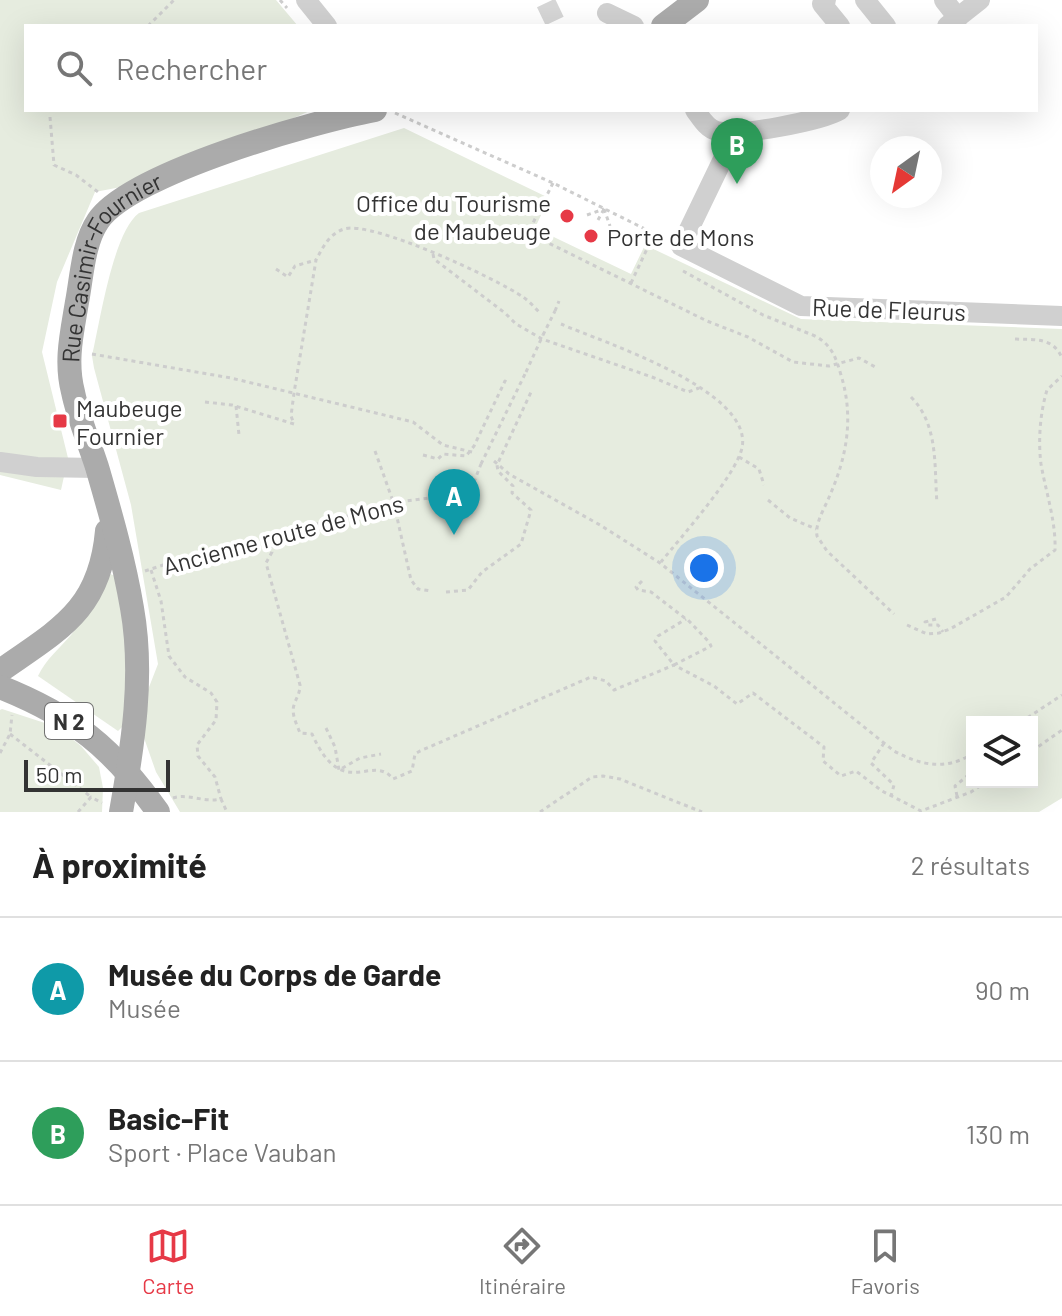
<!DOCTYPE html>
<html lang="fr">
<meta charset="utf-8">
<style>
:root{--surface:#fff;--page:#f2f2f2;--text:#222;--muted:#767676;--line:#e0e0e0;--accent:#e63946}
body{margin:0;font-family:Barlow,sans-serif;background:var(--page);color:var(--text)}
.controls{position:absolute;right:24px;bottom:24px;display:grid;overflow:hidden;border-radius:0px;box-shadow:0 8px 32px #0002}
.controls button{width:72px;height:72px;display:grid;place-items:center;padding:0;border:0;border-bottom:2px solid var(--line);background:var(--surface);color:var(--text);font:40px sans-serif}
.compass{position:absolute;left:870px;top:136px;width:72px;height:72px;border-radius:50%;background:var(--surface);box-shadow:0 8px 32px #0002;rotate:213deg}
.scale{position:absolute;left:24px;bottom:20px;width:146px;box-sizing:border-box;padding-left:8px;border:4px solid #333;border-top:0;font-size:22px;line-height:28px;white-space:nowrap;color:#333;-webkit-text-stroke:6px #fff;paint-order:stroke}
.you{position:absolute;left:704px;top:568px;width:28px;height:28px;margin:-20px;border:6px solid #fff;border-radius:50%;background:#1a73e8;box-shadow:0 0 0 12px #1a73e833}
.badge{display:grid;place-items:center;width:52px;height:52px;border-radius:50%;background:var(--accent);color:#fff;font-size:26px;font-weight:700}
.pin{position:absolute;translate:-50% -66px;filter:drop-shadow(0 2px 4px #0008)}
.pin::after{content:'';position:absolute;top:42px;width:28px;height:24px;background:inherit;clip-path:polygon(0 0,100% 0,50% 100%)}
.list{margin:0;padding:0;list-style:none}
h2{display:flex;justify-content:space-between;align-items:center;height:104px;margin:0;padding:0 32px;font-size:34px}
h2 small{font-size:26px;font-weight:400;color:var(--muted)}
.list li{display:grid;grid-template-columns:52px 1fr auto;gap:24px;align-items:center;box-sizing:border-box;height:144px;padding:0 32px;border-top:2px solid var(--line)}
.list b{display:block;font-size:30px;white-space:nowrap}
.list p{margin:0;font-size:26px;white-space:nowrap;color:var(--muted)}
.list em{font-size:26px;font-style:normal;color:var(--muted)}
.icon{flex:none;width:44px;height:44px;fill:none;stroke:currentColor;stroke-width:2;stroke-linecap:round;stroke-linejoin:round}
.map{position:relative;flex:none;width:1062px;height:812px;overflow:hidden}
.search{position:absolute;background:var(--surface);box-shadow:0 8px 32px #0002;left:24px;right:24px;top:24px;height:88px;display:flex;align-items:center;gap:20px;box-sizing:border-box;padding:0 28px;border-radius:0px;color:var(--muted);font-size:30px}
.sheet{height:392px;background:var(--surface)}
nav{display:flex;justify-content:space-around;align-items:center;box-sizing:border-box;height:112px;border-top:2px solid var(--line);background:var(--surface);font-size:22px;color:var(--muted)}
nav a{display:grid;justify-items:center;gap:4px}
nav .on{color:var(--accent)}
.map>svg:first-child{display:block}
.green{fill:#e6ecdf;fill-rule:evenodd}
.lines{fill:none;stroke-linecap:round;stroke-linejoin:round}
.minor-tunnel{stroke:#d6d6d6;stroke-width:20;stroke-dasharray:20 10;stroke-linecap:butt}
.path{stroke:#cdcdcd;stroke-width:3;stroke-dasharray:4 4;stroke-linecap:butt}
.minor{stroke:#d0d0d0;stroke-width:20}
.major{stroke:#ababab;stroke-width:24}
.path-bridge{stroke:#cdcdcd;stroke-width:3;stroke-dasharray:4 4;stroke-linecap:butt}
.poi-dot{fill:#e63946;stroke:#fff;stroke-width:3}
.labels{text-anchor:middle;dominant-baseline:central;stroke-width:8;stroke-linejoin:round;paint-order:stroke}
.shield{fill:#fff;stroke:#707070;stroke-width:2}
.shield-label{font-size:22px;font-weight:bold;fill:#333}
.poi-label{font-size:24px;fill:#333;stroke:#fff;text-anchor:start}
.street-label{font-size:24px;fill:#333;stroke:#fff}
</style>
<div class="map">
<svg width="1062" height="812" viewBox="0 0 1062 812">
<rect width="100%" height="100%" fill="#fff"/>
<g class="green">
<path d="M0,0H276L298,26H26V110H312L147,182L95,192L57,282L42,352L68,458L61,490L0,475Z"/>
<path d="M404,128L549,198L535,228L631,274L645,245L801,319L1062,329V798L1039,812H180L156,772L137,718L158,664L131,505L94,368L92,356C100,322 113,232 139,213ZM972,722H1032V782H972Z"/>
<path d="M110,574L119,577L131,638L125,724L118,731L38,676C46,659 59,649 71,635C86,616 98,596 110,574Z"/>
<path d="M2,709L57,727L81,746L99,767L103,788L102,812H0V710Z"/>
</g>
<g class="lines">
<path class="minor-tunnel" d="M546,3L557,26"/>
<g class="path">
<path d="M280,0L287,8"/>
<path d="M148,26L174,0"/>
<path d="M395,113L553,183L663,238"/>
<path d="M50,117L54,165L76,175L98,192"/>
<path d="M553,183L528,233L707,321L748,337L793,362L829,366L859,358L877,368"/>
<path d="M604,209L610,226"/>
<path d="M587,215L604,209"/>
<path d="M598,220L604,209"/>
<path d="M433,254L434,259L505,313L516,324L542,339L652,377L688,392L699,388"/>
<path d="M276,269L288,277L295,266L316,260"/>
<path d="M683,271L763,315L815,336C832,345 836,358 841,375C854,417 847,456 830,495C825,508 815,522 817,536L827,551L894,614"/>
<path d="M631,283L654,234"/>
<path d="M555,311L559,301"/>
<path d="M561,324C602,342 754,390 742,448C735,477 681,537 661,562"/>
<path d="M1015,339C1035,340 1053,337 1062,358"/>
<path d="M92,354L231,378L413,422L443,445L476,453"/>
<path d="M526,372L543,335"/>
<path d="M911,397C939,425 934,467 937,503"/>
<path d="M205,402L232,405L294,424L291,416L294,393L316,260C323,247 329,234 344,229C372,220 497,279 523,297C529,301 535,308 541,314"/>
<path d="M236,406L239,435"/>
<path d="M375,451L394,504L411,580L418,589L431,591"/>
<path d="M423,455L438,459L443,454L466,456L474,446L505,381L509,384"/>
<path d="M739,457L759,469L764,485"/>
<path d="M494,461L509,474L600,525L660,563L894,751C920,765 945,771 972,754"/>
<path d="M454,496L461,517"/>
<path d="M768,500L790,518L816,529"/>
<path d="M271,536L272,552L266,563L300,685C300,694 296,698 294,705C291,714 297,725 300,733L312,734C343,803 372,752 393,779L412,771L415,754L420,751L591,677L606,681L614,690L674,665L714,686L737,704L753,693L824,747L823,761L841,776L856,771L882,791L921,811L971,792L986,782"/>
<path d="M151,570L161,601L169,656L185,677L211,693L217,702L216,720L197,745L198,756L215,777L221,799"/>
<path d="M145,571L191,556L406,501L461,494L472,487L481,464"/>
<path d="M642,581L636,587L638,590L651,592L686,619L688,620L709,642L711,646L674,665L655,641L658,636L686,619"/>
<path d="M446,592L468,590L482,572L521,544L531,510L512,493L513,486L498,471L497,465L532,390"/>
<path d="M936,619L925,622L928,625H938L943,632"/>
<path d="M907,625L927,634L939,633L950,629L1006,597L1030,569L1055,550C1056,521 1046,493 1041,464C1038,441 1040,413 1047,390L1062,376"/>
<path d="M1021,722L1062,695"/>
<path d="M326,728L335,747L339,770L360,758L381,754"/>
<path d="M10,734L91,797"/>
<path d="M884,743L871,763L894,785L891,796"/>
<path d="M1032,751L1062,730"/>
<path d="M0,753L10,734L12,715"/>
<path d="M957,796L955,786L972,772"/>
<path d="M173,798C188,793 204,803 221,799L227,812"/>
<path d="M78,812L91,797L102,803"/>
<path d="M540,812L592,777L603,776L620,779L702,812"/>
</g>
<g class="minor">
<path d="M306,0L327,26"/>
<path d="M826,0L822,4L840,26"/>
<path d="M865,0L886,26"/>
<path d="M944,0L958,18"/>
<path d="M607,13L634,26"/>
<path d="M947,26L980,0"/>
<path d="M695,110C701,118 707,129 717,131C738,137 821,121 840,110"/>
<path d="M736,132L681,246L801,306L1062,316"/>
<path d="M0,462L37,467L97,468"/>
</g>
<g class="major">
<path d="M663,26L697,0"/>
<path d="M0,671C60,629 100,610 107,531"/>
<path d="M0,687C73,716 113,748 158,812"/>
<path id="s1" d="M121,812C133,745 144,675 132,608C124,560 110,512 97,467C89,442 78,417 73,392C65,361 72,333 77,302C82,276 83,243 98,221C130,173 316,121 375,110"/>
</g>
<g class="path-bridge">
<path d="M543,335L555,311"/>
<path d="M481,464L526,372"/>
</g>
</g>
<g class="poi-dot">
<circle cx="567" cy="216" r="8"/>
<circle cx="591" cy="236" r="8"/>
<rect x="52" y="413" width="16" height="16" rx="4"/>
</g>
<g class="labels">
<rect class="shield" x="45" y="703" width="48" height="36" rx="6"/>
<g class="shield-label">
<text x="69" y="721">N 2</text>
</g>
<g class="poi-label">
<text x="551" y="202" text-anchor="end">Office du Tourisme<tspan x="551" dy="28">de Maubeuge</tspan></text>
<text x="607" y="236">Porte de Mons</text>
<text x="76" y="407">Maubeuge<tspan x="76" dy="28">Fournier</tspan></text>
</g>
<g class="street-label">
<text stroke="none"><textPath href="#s1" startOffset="570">Rue Casimir-Fournier</textPath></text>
<text transform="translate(889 309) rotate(2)">Rue de Fleurus</text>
<text transform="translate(283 534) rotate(-15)">Ancienne route de Mons</text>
</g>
</g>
</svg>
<div class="controls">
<button><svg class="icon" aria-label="layers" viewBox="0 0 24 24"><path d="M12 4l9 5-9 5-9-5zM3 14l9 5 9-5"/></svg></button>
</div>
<svg class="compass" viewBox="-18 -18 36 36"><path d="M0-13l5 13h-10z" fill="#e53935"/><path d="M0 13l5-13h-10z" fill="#767676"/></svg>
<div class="scale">50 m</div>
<div class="you"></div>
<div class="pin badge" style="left:454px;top:535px;background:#0f9aa8">A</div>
<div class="pin badge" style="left:737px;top:184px;background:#2e9e5b">B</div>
<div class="search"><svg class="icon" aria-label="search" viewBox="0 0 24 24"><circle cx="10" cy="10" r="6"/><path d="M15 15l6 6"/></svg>Rechercher</div>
</div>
<section class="sheet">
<h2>À proximité<small>2 résultats</small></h2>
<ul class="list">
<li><span class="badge" style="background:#0f9aa8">A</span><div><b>Musée du Corps de Garde</b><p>Musée</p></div><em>90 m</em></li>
<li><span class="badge" style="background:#2e9e5b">B</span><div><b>Basic-Fit</b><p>Sport · Place Vauban</p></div><em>130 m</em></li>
</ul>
</section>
<nav>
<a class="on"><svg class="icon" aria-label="map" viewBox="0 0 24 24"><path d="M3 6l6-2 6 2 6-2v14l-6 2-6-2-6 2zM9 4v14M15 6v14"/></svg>Carte</a>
<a><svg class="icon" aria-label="directions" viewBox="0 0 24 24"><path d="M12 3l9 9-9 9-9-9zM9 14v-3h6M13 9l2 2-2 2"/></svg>Itinéraire</a>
<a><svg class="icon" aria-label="saved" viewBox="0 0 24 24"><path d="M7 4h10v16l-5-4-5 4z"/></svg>Favoris</a>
</nav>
